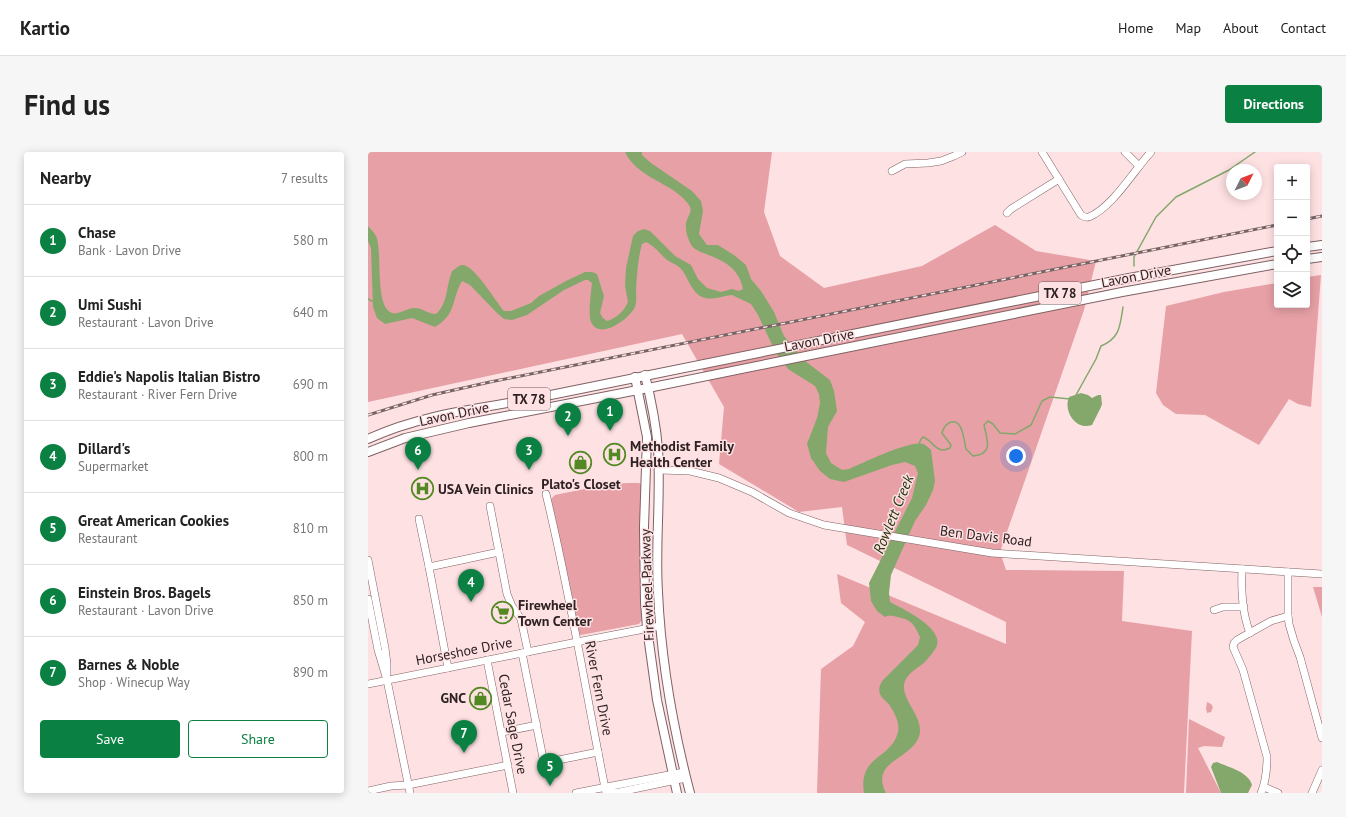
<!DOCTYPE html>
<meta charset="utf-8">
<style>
:root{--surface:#fff;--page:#f6f6f6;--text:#222;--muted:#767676;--line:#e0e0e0;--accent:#0b8043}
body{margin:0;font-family:"PT Sans",sans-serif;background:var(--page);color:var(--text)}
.controls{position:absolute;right:12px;top:12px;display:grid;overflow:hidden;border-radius:4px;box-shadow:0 2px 10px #0003}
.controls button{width:36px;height:36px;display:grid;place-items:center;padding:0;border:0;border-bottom:1px solid var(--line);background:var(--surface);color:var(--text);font:20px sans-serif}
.compass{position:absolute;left:858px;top:12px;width:36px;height:36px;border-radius:50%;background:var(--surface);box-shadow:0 2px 10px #0003;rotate:48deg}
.you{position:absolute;left:648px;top:304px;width:14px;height:14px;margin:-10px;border:3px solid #fff;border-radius:50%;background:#1a73e8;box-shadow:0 0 0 6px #1a73e833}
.badge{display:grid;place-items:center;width:26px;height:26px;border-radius:50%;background:var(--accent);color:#fff;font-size:13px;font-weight:700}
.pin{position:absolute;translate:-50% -33px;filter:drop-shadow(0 1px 2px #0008)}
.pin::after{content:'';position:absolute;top:21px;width:14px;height:12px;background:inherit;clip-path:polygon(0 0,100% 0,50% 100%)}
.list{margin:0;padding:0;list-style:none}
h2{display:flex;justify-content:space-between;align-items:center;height:52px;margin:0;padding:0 16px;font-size:17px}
h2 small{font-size:13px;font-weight:400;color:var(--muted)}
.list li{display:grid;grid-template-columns:26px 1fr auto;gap:12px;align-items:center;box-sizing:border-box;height:72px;padding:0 16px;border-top:1px solid var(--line)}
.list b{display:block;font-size:15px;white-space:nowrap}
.list p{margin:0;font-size:13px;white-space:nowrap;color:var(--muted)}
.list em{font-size:13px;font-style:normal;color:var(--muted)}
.actions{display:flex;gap:8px;padding:12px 16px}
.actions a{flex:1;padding:9px 0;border:1px solid var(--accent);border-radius:4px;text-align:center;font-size:14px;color:var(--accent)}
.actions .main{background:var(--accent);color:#fff}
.icon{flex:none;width:22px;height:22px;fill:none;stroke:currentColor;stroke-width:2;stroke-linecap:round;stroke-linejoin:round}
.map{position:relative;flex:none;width:954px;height:641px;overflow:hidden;border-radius:4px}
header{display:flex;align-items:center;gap:24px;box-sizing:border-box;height:56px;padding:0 20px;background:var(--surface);border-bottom:1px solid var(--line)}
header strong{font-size:19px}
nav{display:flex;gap:22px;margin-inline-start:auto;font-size:14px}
.intro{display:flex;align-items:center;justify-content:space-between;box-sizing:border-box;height:96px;padding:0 24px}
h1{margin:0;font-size:28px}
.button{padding:10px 18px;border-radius:4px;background:var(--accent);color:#fff;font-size:14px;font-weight:700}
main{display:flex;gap:24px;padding:0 24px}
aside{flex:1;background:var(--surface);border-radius:4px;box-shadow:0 2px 10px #0003}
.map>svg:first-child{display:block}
.green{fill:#e6a0a6}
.water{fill:#84a86c}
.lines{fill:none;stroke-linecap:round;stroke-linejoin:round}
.stream{stroke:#84a86c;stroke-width:1.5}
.minor-casing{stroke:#806163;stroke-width:8}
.major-casing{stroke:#806163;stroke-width:10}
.minor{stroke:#fff;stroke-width:7}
.major{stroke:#fff;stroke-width:8}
.rail-casing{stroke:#766465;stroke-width:3}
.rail{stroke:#fee1e3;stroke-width:1.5;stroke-dasharray:4.5;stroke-linecap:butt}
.labels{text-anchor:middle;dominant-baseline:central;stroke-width:3;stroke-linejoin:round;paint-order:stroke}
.shield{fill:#fee1e3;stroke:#6c5b5c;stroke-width:1}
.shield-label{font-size:13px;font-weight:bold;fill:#2e2122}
.street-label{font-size:14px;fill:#2e2122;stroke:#fee1e3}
.poi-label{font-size:14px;font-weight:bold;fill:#2e2122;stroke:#fee1e3;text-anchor:start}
.water-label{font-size:15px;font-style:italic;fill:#22390e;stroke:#fee1e3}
</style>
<header>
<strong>Kartio</strong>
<nav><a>Home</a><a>Map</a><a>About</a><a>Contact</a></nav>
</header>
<div class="intro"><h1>Find us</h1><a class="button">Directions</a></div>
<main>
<aside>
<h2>Nearby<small>7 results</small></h2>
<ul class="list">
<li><span class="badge">1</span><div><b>Chase</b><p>Bank · Lavon Drive</p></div><em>580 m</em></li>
<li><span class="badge">2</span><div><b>Umi Sushi</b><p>Restaurant · Lavon Drive</p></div><em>640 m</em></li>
<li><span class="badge">3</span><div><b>Eddie's Napolis Italian Bistro</b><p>Restaurant · River Fern Drive</p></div><em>690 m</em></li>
<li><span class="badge">4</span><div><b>Dillard's</b><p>Supermarket</p></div><em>800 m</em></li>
<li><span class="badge">5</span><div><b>Great American Cookies</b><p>Restaurant</p></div><em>810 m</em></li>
<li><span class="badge">6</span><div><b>Einstein Bros. Bagels</b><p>Restaurant · Lavon Drive</p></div><em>850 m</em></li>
<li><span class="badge">7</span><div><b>Barnes &amp; Noble</b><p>Shop · Winecup Way</p></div><em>890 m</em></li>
</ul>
<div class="actions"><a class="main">Save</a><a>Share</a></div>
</aside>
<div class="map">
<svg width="954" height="641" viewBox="0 0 954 641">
<rect width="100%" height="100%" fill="#fee1e3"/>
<g class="green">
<path d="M0,0H404L396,60L412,104L456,136L554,114L627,73L668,99L728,109L716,158L632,400L638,418L756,419L754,469L824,479L816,641H449L453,517L485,494L497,470L473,451L469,422L638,492V470L479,393L474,355L431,360L351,312L356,255L314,182L0,250Z"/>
<path d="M953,123L943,255L930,252L921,247L891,293L837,263L808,262L795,253L788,241L798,154L856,140L909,131V153H939V125Z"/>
<path d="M261,331H271L274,333V414L273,434L274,468L271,472L213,483L210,481L183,347L187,343L241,332Z"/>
<path d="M945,435H954V465Z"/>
<path d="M839,550L843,552L845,555L843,560L839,561L838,557Z"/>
<path d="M821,567L857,585L854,595L836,594L830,596L853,641H818Z"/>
</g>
<g class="water">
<path d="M257,0H274V3L283,11L324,39L333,49L335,59L331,82L339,93H350L366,103L378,113L383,127L393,139L406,160L416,184L437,209L462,228L466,239L469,259L460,275L458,301L463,311L474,318L481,317C495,311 542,288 555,292C558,293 561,296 563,298L567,329L565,338L558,353L547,369L523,423L521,441L522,450C535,457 574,475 569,493C568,498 560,506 557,510C550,516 541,520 537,529C530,547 560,567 550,587C540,608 502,610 518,641H496C490,603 523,608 530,580C532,572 527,561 522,554C520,550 514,547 512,542C510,537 512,532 515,528L550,493L552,485C546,472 544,468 529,465C525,464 522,463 517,465L509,459L503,449L501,431L544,346L550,321L547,314L537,310L524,313L476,330L462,327L452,319L443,306L439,292L449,266L452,251L451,242L447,234L420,217L408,201L390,163L383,152L364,143C354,144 345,149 334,145C324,141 320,126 314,118C310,113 304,111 299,108C291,101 288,95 278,90L274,92C270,106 269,122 268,137C268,142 269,150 267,155C261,167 232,189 223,170C220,165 223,139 224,131L220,128H217L196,138L159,163L144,168L136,167L129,161L102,133L94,129C83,148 89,162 67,175L44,166L17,172L9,166L5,155L3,96L0,89V74C3,77 6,81 8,84C15,100 6,155 24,161C31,163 40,155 48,156C56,157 60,162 68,162C80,151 78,136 83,122C84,119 84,119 87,117C89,115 92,113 95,113C107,114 128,150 136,159H143L163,151L171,144L198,129L217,120H224L229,122L236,144L232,161L235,166L239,169C249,166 256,159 260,150L257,134L258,116L265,84L270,79L276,77L282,79L307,104L323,113L330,127L339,136L353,140L364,137L371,139L375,137C371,116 356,109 338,102C333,100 327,98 324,94C320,88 317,78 318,71C322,58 327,59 316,47C298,29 269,25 257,0Z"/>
<path d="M713,241L720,243L724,246L730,243H733L734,252L733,255L724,273C708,279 695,259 701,245Z"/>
<path d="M849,610C860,615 881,620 884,633L880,641H853L843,615L845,611Z"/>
</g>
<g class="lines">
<g class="stream">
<path d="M766,114V105L788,65L808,45L861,18L887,0"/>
<path d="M0,147L6,150"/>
<path d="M708,243L728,207L733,194C752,186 752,174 755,155"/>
<path d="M551,292L553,287L555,285C566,289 568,303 582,296L583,293L574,281C575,277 577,273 581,271C595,264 596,290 598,297C600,299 603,302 605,304C626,302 619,288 616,273L620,269L625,272L632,281L647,282L663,273L674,249L682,245L702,247"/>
</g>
<defs>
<g id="minor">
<path d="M674,0L713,63C716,65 718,66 721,65C745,55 766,18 783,0"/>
<path d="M757,0L771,14"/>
<path d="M524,19L537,12L560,11L573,9L586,4L594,0"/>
<path d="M639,61L643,57L691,27"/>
<path d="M291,318L322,319L351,326L384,340L421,361L456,373L624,401L954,422"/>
<path d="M178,342C202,441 218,541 238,641"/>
<path d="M122,354L139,442L144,454L153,467L160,500"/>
<path d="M51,367L61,415L131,400"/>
<path d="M0,408L17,496L19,512V522"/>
<path d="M61,415L80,516"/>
<path d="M874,417C873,439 874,461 882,481"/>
<path d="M920,420V464L921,472L926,489L932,505L954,586"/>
<path d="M0,447L10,498L19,528L42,641"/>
<path d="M846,458L855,455H876"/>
<path d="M154,501L176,611L230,600"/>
<path d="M119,508L145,641"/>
<path d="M0,532L209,490L292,474"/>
<path d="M134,580L169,573"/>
<path d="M236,635L247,641L318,626"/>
<path d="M896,635L910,641"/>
<path d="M0,639L23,634L40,633L140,613"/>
<path d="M208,641L316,620"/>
<path d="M893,641C898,629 899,618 899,605L875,518L865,495L866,491L869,488L903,469L920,464"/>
<path d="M944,641L954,618"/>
</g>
<g id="major">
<path d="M939,95L954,93"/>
<path d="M939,107L954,105"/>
<path d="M277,223C283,247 288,272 290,297C293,345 287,393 290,440C293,508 305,576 322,641"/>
<path d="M267,225L279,285L276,375L277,450L279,476L289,548L309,641"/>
<path d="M0,287C49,264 105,257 158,248L761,126L909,99"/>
<path d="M0,300L37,286L101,271L280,236L754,140L909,112"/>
</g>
</defs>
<use href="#minor" class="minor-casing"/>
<use href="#major" class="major-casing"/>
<use href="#minor" class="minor"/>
<use href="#major" class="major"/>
<defs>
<g id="rail">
<path d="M939,67L954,64"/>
<path d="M0,263L64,243L122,230L909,73"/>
</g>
</defs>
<use href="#rail" class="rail-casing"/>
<use href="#rail" class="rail"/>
</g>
<defs>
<symbol id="hospital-ring" viewBox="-11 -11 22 22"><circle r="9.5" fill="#fee1e3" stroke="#538922" stroke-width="1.5"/><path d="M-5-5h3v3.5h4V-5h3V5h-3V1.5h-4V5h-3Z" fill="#538922"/></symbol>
<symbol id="shop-ring" viewBox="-11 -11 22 22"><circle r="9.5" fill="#fee1e3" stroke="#538922" stroke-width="1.5"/><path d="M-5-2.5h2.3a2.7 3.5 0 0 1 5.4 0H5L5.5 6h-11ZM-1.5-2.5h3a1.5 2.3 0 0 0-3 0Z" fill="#538922"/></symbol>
<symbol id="supermarket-ring" viewBox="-11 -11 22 22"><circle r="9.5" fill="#fee1e3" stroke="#538922" stroke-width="1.5"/><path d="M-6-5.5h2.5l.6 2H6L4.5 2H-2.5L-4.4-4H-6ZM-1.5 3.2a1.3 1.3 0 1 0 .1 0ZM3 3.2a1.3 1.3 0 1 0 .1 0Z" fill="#538922"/></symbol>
</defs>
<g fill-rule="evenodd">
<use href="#hospital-ring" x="234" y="290" width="25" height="25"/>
<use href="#shop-ring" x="200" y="298" width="25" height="25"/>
<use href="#hospital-ring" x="42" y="324" width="25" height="25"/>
<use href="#supermarket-ring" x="122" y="448" width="25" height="25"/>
<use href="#shop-ring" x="100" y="534" width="25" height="25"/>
</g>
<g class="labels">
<g class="shield">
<rect x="671" y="130" width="42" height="22" rx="3"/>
<rect x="140" y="236" width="42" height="22" rx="3"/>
</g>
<g class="shield-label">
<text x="692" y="141">TX 78</text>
<text x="161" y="247">TX 78</text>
</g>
<g class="street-label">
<text transform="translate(768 124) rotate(-11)">Lavon Drive</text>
<text transform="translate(451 188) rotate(-11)">Lavon Drive</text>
<text transform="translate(86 262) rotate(-12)">Lavon Drive</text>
<text transform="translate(618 384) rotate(7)">Ben Davis Road</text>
<text transform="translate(279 433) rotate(-92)">Firewheel Parkway</text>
<text transform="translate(96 499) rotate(-11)">Horseshoe Drive</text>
<text transform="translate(231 536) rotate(79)">River Fern Drive</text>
<text transform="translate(145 572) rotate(79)">Cedar Sage Drive</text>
</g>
<g class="poi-label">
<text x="262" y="294">Methodist Family<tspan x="262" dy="16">Health Center</tspan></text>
<text x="213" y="332" text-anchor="middle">Plato's Closet</text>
<text x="70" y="337">USA Vein Clinics</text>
<text x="150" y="453">Firewheel<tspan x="150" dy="16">Town Center</tspan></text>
<text x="98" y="546" text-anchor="end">GNC</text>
</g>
<g class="water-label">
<text transform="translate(525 362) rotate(-68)">Rowlett Creek</text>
</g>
</g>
</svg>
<div class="controls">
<button>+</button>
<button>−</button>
<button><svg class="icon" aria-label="locate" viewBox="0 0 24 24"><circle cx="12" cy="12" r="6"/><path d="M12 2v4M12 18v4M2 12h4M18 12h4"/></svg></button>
<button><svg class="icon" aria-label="layers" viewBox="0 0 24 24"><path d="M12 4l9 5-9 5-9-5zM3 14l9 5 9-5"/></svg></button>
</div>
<svg class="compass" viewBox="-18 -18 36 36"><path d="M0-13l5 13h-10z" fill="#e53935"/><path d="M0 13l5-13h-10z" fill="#767676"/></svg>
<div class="you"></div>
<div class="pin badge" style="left:242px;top:279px">1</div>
<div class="pin badge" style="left:200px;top:284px">2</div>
<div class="pin badge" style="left:161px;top:318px">3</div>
<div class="pin badge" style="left:103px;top:450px">4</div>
<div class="pin badge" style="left:182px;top:634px">5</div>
<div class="pin badge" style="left:50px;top:318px">6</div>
<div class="pin badge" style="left:96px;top:601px">7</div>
</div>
</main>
